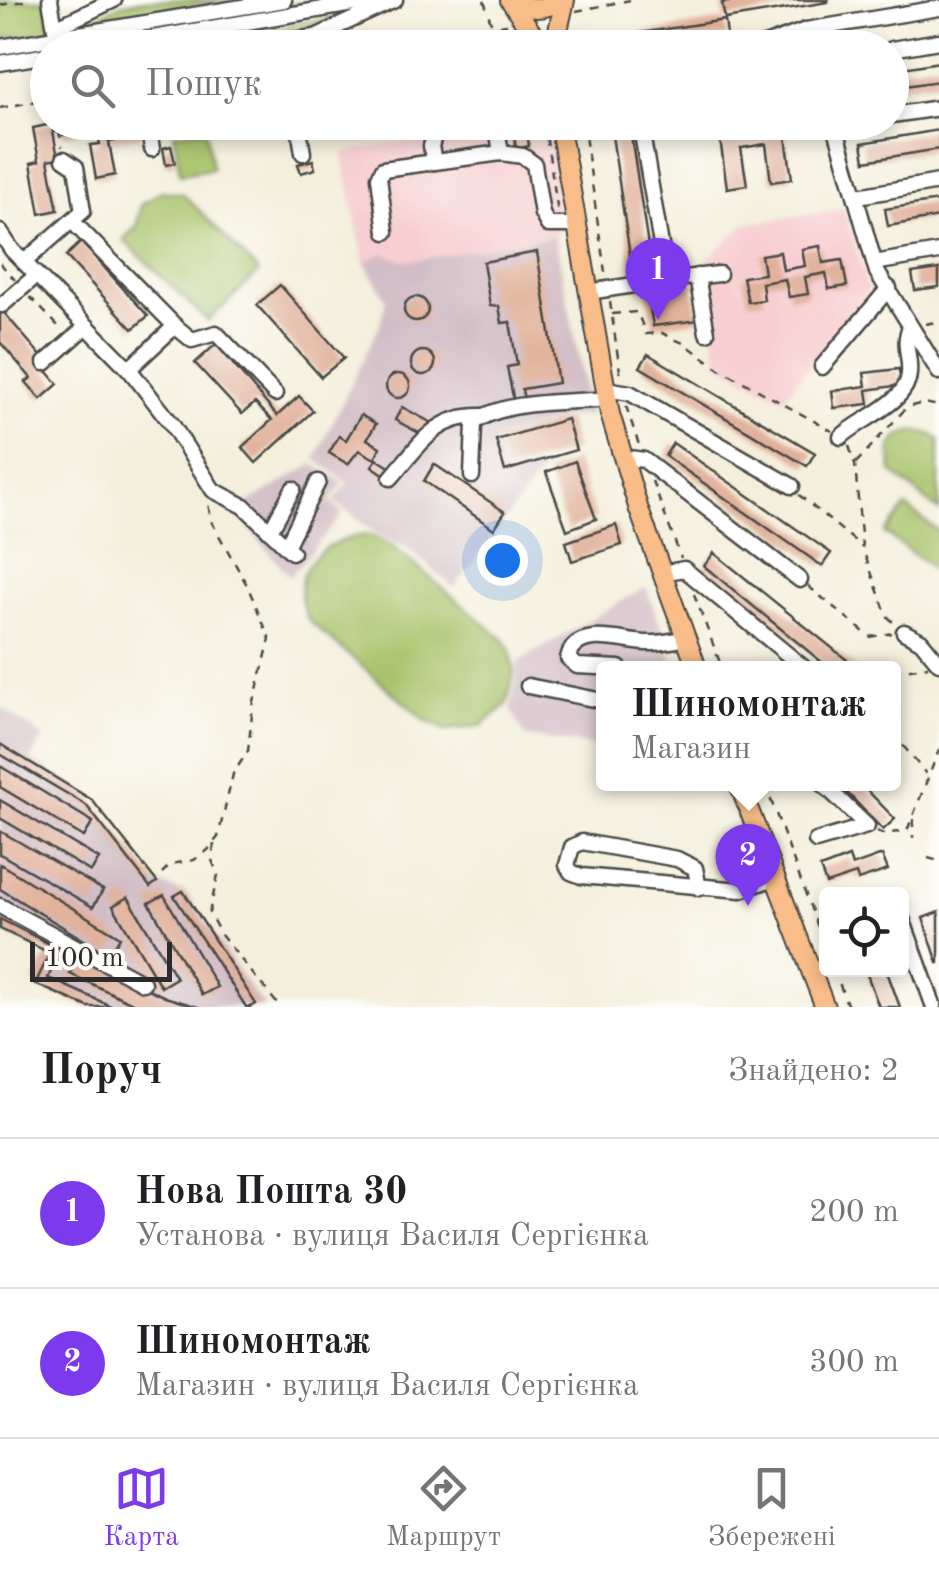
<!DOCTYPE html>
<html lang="uk">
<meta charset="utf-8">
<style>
:root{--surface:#fff;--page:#f6f6f6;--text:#202124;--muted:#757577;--line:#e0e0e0;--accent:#7c3aed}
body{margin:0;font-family:"Old Standard TT",serif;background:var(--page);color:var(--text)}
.controls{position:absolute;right:30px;bottom:30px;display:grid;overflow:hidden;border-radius:10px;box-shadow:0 5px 15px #0003}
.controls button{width:90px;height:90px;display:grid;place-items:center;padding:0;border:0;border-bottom:2px solid var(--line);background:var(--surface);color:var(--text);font:50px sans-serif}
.scale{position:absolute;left:30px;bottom:25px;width:142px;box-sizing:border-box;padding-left:10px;border:5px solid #2b2b2b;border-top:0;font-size:28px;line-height:35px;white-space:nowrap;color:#2b2b2b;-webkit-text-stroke:8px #fdfcf7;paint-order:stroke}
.you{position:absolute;left:502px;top:560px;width:35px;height:35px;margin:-25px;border:8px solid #fff;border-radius:50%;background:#1a73e8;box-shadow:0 0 0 15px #1a73e833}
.badge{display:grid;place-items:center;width:65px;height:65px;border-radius:50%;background:var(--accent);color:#fff;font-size:32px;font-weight:700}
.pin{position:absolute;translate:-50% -82px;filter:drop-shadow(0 2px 5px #0008)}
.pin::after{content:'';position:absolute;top:52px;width:35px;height:30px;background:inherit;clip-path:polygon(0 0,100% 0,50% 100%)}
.popup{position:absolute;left:596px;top:661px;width:305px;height:130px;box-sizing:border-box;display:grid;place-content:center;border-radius:10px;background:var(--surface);filter:drop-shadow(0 2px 8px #0005);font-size:32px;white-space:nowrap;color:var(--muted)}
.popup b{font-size:38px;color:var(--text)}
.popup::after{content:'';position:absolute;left:50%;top:100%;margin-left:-20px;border:20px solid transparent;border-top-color:var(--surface)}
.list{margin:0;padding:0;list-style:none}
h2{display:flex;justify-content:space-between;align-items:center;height:130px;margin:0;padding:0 40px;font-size:42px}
h2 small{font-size:32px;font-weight:400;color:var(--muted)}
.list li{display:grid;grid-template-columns:65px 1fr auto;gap:30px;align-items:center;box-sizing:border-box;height:150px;padding:0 40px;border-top:2px solid var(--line)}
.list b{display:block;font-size:38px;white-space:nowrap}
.list p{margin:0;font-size:32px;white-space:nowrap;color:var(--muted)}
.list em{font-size:32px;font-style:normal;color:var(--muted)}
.icon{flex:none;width:55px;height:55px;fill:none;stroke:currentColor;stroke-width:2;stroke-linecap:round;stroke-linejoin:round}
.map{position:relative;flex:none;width:939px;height:1007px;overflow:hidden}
.search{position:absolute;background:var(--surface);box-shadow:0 5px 15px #0003;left:30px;right:30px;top:30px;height:110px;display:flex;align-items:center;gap:25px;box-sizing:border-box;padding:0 35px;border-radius:55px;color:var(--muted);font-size:38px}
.sheet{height:430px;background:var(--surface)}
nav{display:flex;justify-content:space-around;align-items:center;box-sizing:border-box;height:140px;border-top:2px solid var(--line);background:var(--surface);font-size:28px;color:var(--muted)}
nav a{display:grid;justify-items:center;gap:5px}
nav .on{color:var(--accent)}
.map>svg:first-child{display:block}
.built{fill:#f7cfd2}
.industrial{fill:#d2bdc6}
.green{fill:#a7c269;stroke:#69764a;stroke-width:2.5}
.building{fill:#e1b29b}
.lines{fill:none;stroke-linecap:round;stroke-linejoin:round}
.minor-casing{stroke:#494845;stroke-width:19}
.major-casing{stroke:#494845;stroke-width:22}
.path{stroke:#494845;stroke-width:2.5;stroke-dasharray:8 8;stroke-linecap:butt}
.minor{stroke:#fff;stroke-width:14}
.major{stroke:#f8bd88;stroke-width:18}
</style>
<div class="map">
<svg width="939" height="1007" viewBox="0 0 939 1007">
<rect width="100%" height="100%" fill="#fdfcf7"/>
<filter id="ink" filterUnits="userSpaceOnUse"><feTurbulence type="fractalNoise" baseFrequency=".01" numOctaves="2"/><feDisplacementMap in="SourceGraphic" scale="20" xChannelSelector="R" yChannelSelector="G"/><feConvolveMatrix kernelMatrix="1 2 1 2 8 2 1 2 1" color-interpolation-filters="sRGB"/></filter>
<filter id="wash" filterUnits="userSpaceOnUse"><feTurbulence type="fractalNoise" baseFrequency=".0048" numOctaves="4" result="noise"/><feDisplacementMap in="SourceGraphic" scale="40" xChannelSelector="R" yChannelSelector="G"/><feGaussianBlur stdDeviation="2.25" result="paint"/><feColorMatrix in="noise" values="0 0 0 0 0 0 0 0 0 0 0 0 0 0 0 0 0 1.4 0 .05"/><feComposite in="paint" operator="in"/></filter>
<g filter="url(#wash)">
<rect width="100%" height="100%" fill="#f4efdb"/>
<g class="built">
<path d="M496,123H551L566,220L555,236L416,260H402L384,253L364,262L342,153Z"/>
<path d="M844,209L869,290L783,399L718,363L702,264L745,224Z"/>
</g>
<g class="industrial">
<path d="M555,236L590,415L567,417L495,439L504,473L544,468L454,588L410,550L375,533L334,501L349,483L315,459L380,324L386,299L364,262L384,253L402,260H416Z"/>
<path d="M313,464L344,483L330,501L343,514L290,577L235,511Z"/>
<path d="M646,587L676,668H603V747L525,737L511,710L518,662Z"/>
<path d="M0,706L43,737L31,760L88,794L157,883L187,894L256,997L266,1007H95L34,981L48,953L0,931Z"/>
</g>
<g class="green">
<path d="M0,0H47L51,32L0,40Z"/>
<path d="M147,0H229L84,24L120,4Z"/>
<path d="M315,0H336L0,56V52Z"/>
<path d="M357,13C290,39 215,47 144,48Z"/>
<path d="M206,129L212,169L180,174L174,133Z"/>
<path d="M161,191L183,194L259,272L208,321L123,240L137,226L141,205Z"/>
<path d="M914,431L928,433L939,439V511L892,472L891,447L899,436Z"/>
<path d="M906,507L939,532V565L935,570L885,533Z"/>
<path d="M369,535L390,544L503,639L510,649L514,670L507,704L481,726L446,730L426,721L309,621C283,572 321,539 369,535Z"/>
</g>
<g id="blocks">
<g class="building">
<path d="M739,0H828V2L725,19L722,3Z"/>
<path d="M725,20L727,36L653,48H588L587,41Z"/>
<path d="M494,37L496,48H455L454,44Z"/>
<path d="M939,62V81L892,88V70Z"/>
<path d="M61,122H139L142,136L109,142L115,175L96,179L90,145L100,144L97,129L63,135L62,129L53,131L58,158L48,160L58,210L40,214L31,163L39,161L33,128Z"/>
<path d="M610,122H629L653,279L634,282Z"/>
<path d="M736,122L738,136L764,133L762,122H784L792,179L771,182L766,144L741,148L747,185L727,188L718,125Z"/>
<path d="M939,130V149L865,161L862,143Z"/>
<path d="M527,132L529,146L516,149L514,134Z"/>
<path d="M171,146L175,163L166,165L163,148Z"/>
<path d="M313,160L315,169L301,173L298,164Z"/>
<path d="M939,201V217L888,226L885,209Z"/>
<path d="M81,242L148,316L133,329L66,256Z"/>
<path d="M820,246L823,263L842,260L847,286L829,289L826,273L805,277L808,294L789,297L785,279L762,283L764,300L748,302L743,277L764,274L761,255L780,252L783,270L805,266L802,249Z"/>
<path d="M537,252L558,383L522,389L524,400L514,402L507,367L517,365L510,322L502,323L499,306H490L483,262Z"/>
<path d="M939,269V287L915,290L912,273Z"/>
<path d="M693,283L699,320L653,326L647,290Z"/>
<path d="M280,285L344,358L321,377L257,305Z"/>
<circle cx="416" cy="309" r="12"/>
<path d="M0,308L42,357L38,360L58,384L41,399L26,382L31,378L0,342Z"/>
<path d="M216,344L277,416L299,396L313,411L256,463L242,447L272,420L255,403L242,414L195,363Z"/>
<circle cx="423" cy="363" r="12"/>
<path d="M648,354L815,453L807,466L640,367Z"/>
<path d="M899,369L901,385L867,390L869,404L834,408L832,391L866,386L864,373Z"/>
<circle cx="398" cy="386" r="12"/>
<path d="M402,407L430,422L423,435L395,420Z"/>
<path d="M361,415L376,424L367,439L380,447L375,459L359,450L348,464L329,453L339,436L346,440Z"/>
<path d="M567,419L576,450L505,471L496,440Z"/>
<path d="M673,443L831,553L822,566L665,456Z"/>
<path d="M377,459L391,468L385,475L372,466Z"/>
<path d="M575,461L596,519L567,530L546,472Z"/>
<path d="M434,464L505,512L494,529L424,481Z"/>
<path d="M616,525L622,545L572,561L566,542Z"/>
<path d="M714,553L857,668H829L704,566Z"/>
<path d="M0,744L92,800L157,882L150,887L86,805L0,754Z"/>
<path d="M0,766L93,822L84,837L0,787Z"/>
<path d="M839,784H861L895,819L883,830Z"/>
<path d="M0,800L99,859L91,872L0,818Z"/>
<path d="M0,831L103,890L93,907L0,854Z"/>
<path d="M882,855L888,870L858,880L856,874L826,884L820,868L849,857L852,866Z"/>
<path d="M0,864L120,937L109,955L0,889Z"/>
<path d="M183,891L256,1004L251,1007H246L174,896Z"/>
<path d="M164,895L217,987L202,995L149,903Z"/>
<path d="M128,897L176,978L161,987L113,906Z"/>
<path d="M939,912V963H938L923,918Z"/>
<path d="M0,919L61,950L48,978L113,1007H88L35,984L50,953L0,929Z"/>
<path d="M79,956L165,997L198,1007H141L70,974Z"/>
<path d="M865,969H886L900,1007H879Z"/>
</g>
</g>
</g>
<g filter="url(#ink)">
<use href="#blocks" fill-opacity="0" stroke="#494845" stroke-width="2.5"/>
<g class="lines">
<defs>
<g id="minor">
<path d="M50,0L56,34"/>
<path d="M55,28L114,0"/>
<path d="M0,47L284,0"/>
<path d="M93,48L377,0"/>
<path d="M242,48L315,37L395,0"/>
<path d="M757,48L806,30"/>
<path d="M811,48L806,30L939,8"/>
<path d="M892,49L939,41"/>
<path d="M0,63L48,55"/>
<path d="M892,115L939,108"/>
<path d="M298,122L303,153"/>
<path d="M496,122L501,153"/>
<path d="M834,122L877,272L939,372"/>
<path d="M148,123L152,149"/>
<path d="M149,131L208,122"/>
<path d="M434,162L431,146L438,124"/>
<path d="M858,196L939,182"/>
<path d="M72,221L175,326L129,369"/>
<path d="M0,232L12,250L129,369L171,423L213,490L244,506L292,552"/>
<path d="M386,232L379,177L383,169L501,153L523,156L534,164L542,214L548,225H577"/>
<path d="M24,262L83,211L76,167L64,159"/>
<path d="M874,263L939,252"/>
<path d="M697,276L707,333"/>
<path d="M667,280L719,274"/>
<path d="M588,292L667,280L640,122"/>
<path d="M2,305L37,275"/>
<path d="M175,326L192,340L216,333L275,394"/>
<path d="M45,363L87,326"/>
<path d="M822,367L889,288"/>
<path d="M606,389L630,393L792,486"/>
<path d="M841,437C860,419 907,403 909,374C911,356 902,345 910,327"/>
<path d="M622,457L644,460L800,580"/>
<path d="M472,476L474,423C503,399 569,403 607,399"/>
<path d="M391,478C419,446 435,415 482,416"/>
<path d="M270,531L293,489"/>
<path d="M286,547L318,482"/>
<path d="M662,573L684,569L804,668"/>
<path d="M904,632L921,641L939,663"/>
<path d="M619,668L577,666L568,658C576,625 621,642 646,643C659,644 673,640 685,639"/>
<path d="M528,686L603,701"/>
<path d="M816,841L867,826L823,784"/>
<path d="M699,888L695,868L677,859L582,842L572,847L567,865L571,872L581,876L741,890L774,878"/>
<path d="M0,906L143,983"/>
<path d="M903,921L934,1007"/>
</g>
<g id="major">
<path d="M510,0L542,48"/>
<path d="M510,0C528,10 543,11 561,0"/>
<path d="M554,48L565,0"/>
<path d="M559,122L610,414L639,510L697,668"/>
<path d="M739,784L825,1007"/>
</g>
</defs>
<use href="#minor" class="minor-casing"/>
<use href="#major" class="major-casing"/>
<g class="path">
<path d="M484,0L492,26"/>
<path d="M0,5L30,0"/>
<path d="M576,11L630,0"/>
<path d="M358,48L507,24"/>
<path d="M0,108L48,99"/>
<path d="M57,122V124"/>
<path d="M544,122L558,213"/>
<path d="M583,122L606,279"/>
<path d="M59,130L62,147"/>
<path d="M0,263L15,280"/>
<path d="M30,297L63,331"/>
<path d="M610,302L621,378"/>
<path d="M612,314L637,312L646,334L662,333L685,344L720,369L832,431"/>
<path d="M926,324L939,321"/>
<path d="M626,406L639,445"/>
<path d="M849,446L855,464L862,547L887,616L895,624"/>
<path d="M856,463L907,407L924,403L939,406"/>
<path d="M652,481L681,558"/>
<path d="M799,495L862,547"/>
<path d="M808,586L870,637L892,633"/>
<path d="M694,594L722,668"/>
<path d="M893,672L928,666"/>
<path d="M893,733L926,774"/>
<path d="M765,784L826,949"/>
<path d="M913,819V838"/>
<path d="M877,831L883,834L907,831L939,750"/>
<path d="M214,844L212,860L218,875L209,913L221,935L280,1007"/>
<path d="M928,858L939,861"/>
<path d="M162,873L171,864L194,860L208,850L218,837L233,774L248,751L253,706L270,639L247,585L211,521L208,503"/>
<path d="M834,969L848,1007"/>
</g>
<use href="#minor" class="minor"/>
<use href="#major" class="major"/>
</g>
</g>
</svg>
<div class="controls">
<button><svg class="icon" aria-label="locate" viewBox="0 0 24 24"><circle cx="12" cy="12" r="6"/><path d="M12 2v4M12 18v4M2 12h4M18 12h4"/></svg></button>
</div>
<div class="scale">100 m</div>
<div class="you"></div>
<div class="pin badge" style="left:658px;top:320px">1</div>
<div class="pin badge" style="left:748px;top:906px">2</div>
<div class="popup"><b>Шиномонтаж</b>Магазин</div>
<div class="search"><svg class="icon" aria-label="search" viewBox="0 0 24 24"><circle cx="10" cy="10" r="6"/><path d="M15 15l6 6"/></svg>Пошук</div>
</div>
<section class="sheet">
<h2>Поруч<small>Знайдено: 2</small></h2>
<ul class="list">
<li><span class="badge">1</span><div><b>Нова Пошта 30</b><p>Установа · вулиця Василя Сергієнка</p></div><em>200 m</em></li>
<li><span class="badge">2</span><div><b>Шиномонтаж</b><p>Магазин · вулиця Василя Сергієнка</p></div><em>300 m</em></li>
</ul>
</section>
<nav>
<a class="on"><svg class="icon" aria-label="map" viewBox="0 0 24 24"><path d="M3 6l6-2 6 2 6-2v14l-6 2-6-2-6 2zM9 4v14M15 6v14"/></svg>Карта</a>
<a><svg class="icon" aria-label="directions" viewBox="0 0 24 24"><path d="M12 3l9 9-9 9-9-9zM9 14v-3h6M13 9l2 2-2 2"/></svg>Маршрут</a>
<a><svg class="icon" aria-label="saved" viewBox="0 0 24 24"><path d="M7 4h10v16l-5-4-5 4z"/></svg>Збережені</a>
</nav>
